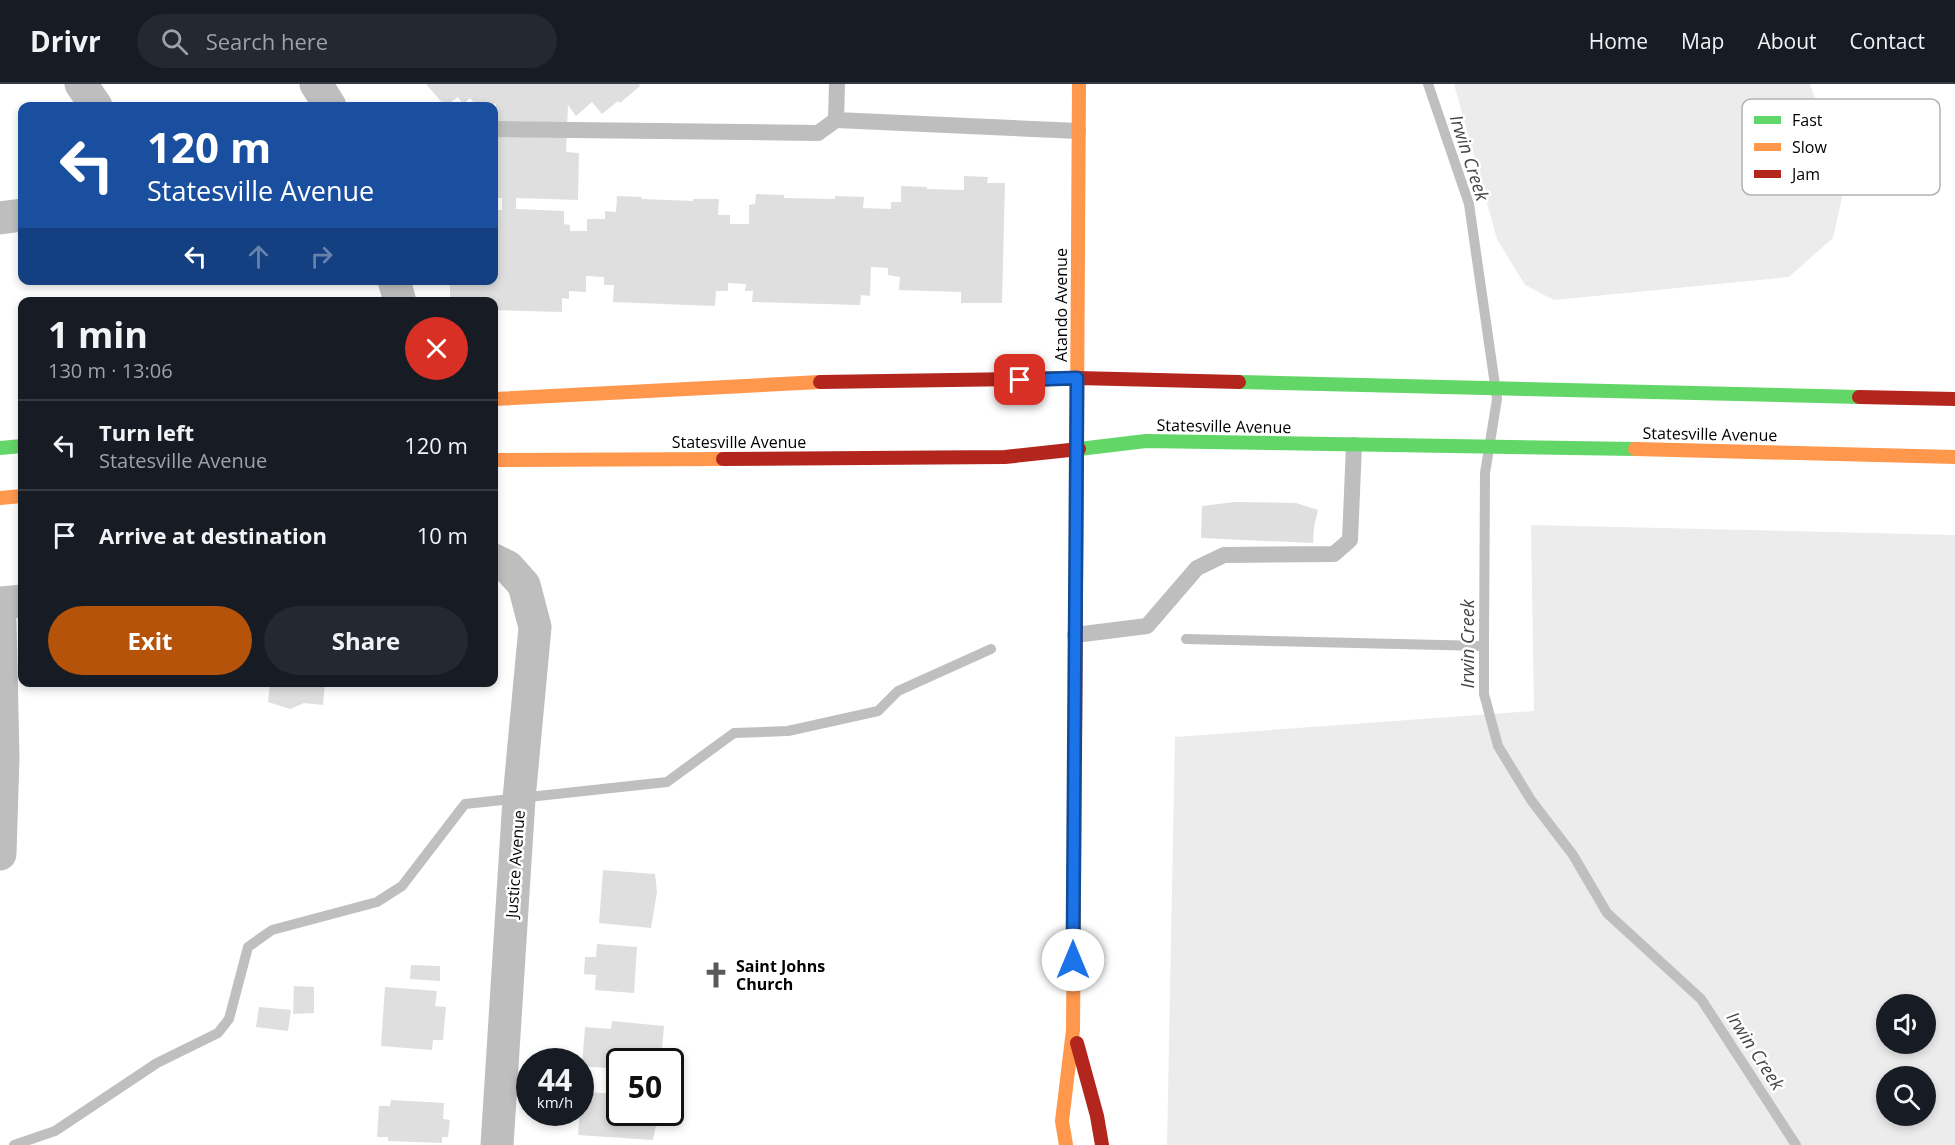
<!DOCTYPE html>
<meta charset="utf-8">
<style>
body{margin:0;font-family:"Open Sans",sans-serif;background:#242831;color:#f1f3f6;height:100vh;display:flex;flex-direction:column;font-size:22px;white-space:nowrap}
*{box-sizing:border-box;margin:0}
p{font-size:20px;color:#9ea1a6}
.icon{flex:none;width:33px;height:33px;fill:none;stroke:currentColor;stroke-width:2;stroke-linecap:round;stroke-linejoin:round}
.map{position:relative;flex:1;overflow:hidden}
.sheet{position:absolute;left:18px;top:213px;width:480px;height:390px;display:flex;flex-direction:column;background:#171b24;border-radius:12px;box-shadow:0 3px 9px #0003}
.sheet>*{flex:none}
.guide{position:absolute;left:18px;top:18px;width:480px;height:183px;border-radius:12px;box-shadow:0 3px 9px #0003;background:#1a4fa0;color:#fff;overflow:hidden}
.tools{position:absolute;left:1876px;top:910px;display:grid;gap:12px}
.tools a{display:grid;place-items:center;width:60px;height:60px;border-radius:50%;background:#171b24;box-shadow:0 3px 9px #0003;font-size:30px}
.speed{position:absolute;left:516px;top:964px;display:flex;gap:12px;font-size:30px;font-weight:700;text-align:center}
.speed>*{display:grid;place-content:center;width:78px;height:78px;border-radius:50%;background:#171b24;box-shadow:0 3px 9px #0003;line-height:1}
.speed small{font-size:15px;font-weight:400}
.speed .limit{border:3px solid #111;border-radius:9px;background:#fff;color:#111}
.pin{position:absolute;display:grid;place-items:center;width:51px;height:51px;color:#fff;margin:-26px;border-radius:12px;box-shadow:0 3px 9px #0006}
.me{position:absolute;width:66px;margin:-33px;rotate:0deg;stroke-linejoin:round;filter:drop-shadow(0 0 4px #0008)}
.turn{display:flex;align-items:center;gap:21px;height:126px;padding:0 30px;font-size:27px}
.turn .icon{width:78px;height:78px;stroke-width:2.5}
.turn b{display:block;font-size:42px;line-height:51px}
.lanes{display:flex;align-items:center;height:57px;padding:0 30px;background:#0003;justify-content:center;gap:30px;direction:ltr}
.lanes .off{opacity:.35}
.round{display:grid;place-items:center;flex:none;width:63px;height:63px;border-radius:32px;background:#242831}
.head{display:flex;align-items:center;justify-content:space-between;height:102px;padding:0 30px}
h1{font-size:36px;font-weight:700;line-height:45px}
.cta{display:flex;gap:12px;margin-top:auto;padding:12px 30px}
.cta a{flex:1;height:69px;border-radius:36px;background:#b45309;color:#fff;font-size:24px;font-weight:700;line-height:69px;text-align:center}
.cta a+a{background:#242831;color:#f1f3f6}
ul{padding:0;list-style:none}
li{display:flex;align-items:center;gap:18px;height:90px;padding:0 30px;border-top:2px solid #363941}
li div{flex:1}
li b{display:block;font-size:22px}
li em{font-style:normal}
header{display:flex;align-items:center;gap:36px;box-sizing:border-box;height:84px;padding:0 30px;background:#171b24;border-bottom:2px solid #363941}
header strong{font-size:28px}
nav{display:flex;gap:33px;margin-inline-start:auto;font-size:21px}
.search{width:420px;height:54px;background:#242831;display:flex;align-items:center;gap:15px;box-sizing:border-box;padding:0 21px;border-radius:33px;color:#9ea1a6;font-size:22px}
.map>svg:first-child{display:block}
.green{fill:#ececec;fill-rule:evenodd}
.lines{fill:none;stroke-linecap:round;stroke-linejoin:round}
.stream{stroke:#bfbfbf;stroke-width:10}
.building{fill:#dfdfdf}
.lane{stroke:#bebebe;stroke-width:16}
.street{stroke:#bebebe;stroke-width:33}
.fast{stroke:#63d668;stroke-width:14}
.slow{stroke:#ff974d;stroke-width:14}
.jam{stroke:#b3261e;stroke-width:14}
.route-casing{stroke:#114b97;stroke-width:15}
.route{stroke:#1a73e8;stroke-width:10}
.labels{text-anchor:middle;stroke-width:5;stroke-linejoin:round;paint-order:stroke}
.street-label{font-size:16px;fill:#000;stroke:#fff}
.poi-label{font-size:16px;font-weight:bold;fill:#000;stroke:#fff;text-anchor:start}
.water-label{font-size:18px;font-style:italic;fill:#444;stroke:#fff}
.key{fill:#fff;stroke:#b2b2b2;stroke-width:1.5}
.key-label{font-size:16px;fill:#000}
</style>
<header>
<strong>Drivr</strong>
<div class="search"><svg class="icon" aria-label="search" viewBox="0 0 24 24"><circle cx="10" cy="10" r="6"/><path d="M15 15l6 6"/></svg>Search here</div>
<nav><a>Home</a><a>Map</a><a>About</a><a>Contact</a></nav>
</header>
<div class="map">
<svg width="1955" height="1061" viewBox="0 0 1955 1061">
<rect width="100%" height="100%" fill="#fff"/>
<!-- green -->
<g class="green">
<polygon points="1454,0 1810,0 1845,100 1833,154 1789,193 1554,216 1525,201 1497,155"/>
<path d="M1531,441L1955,451V1061H1167L1175,653L1534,627ZM1887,921H1926V960H1887ZM1887,993H1926V1032H1887Z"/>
</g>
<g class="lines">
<!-- stream -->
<g class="stream">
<polyline points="1428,0 1469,120 1497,315 1485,389 1484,562 1484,610 1498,662 1531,716 1573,771 1607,829 1701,915 1796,1061"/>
<polyline points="1186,555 1484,562"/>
<polyline points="14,1061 55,1047 157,979 218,949 229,935 248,863 272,846 377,818 402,802 465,720 667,698 734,649 788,647 878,627 898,607 991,565"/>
</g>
</g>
<!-- building -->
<g class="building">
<polygon points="426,0 639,0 640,2 620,19 618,17 602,30 592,18 576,32 568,21 566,68 579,69 578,116 516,114 516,125 564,127 564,140 570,141 570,147 587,147 587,135 605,135 605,127 616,128 617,112 641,113 642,115 693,117 693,115 719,115 718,131 730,131 730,140 749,140 749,121 755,120 756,110 784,111 784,114 835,115 835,112 864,113 863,124 891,125 891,118 901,118 901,102 927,103 927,105 964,106 964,92 988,93 987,99 1005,99 1002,219 961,219 961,208 899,206 900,193 888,191 888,184 871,183 870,212 861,211 860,221 752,218 753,207 745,207 746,200 728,199 728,207 716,207 715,222 613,218 614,201 604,201 604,193 586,192 586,208 569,207 569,215 562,214 562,228 494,226 494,218 450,218 450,196 494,196 494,126 502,126 502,114 494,114 496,19 492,22 477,22 470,14 463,20 458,13 445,22"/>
<polygon points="1234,418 1296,419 1318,426 1314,443 1313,459 1201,454 1202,422"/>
<polygon points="270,598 325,598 323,621 304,619 290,625 268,618"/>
<polygon points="603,786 655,790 657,808 651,844 599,839"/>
<polygon points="597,860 637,863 634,909 595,906 596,891 584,890 585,873 596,873"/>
<polygon points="411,881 440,882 440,897 410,895"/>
<polygon points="294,902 314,903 314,929 293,930"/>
<polygon points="385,903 437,907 435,922 446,923 443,956 433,956 432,966 381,962"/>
<polygon points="259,923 291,926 288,947 256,943"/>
<polygon points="612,937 664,942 661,978 620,978 620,985 582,982 585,943 611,945"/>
<polygon points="584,1008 620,1010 620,1029 668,1029 667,1042 656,1041 653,1056 578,1051 580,1025 583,1025"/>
<polygon points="391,1016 444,1019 443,1035 450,1036 448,1053 442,1053 442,1059 388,1057 388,1053 377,1053 379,1022 390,1022"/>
</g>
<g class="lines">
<!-- lane -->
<g class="lane">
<polyline points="837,0 836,36 1078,47"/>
<polyline points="494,45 818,49 836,36"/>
<polyline points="1075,551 1147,542 1197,484 1224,471 1334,470 1350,456 1354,361"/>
</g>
<!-- street -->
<g class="street">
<polyline points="81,0 96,22"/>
<polyline points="316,0 330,22"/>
<polyline points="0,134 22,131"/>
<polyline points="394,196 400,218"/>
<polyline points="494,476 508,483 524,501 535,543 519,715 497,1061"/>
<polyline points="0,519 22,517"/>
<polyline points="0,537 3,674 0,770"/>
</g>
<!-- fast -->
<g class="fast">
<polyline points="1239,298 1859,313"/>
<polyline points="0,364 22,362"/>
<polyline points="1079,365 1146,357 1635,365"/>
</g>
<!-- slow -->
<g class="slow">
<polyline points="494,315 820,298"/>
<polyline points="1077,329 1079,0"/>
<polyline points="1635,365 1955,373"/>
<polyline points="494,376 723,375"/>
<polyline points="0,414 22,412"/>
<polyline points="1066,1061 1062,1037 1073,946 1075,677"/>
</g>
<!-- jam -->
<g class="jam">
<polyline points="820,298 1077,294 1239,298"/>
<polyline points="1859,313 1955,315"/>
<polyline points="723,375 1005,373 1079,365"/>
<polyline points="1075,677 1077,329"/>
<polyline points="1077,959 1097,1032 1102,1061"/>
</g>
</g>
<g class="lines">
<!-- route casing -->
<g class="route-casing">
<polyline id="route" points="1020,296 1077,294 1073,876"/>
</g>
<!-- route -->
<use href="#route" class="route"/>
</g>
<!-- icons -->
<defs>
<g id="church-bare" transform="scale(2.07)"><path d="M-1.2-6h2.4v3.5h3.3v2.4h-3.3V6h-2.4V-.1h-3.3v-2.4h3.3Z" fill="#595959" stroke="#fff" stroke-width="2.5" paint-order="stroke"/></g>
</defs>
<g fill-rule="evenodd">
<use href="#church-bare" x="716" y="891"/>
</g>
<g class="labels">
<!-- street labels -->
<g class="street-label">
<text transform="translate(1061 221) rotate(-90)" y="6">Atando Avenue</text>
<text transform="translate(1224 342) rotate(1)" y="6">Statesville Avenue</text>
<text transform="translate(1710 350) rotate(1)" y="6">Statesville Avenue</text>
<text x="739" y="364">Statesville Avenue</text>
<text transform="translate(515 780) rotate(-86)" y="6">Justice Avenue</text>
</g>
<!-- poi labels -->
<g class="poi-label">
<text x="736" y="888">Saint Johns<tspan x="736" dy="18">Church</tspan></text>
</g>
<!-- water labels -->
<g class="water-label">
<text transform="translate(1469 74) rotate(72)" y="6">Irwin Creek</text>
<text transform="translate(1468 560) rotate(-90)" y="6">Irwin Creek</text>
<text transform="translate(1755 967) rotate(57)" y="6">Irwin Creek</text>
</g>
</g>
<!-- legend -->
<rect x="1742" y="15" width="198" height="96" rx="9" class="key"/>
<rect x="1754" y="32" width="27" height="8" fill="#63d668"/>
<rect x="1754" y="59" width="27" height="8" fill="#ff974d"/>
<rect x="1754" y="86" width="27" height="8" fill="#b3261e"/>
<g class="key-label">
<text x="1792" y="42">Fast</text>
<text x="1792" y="69">Slow</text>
<text x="1792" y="96">Jam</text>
</g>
</svg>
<div class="tools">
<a><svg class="icon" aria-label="sound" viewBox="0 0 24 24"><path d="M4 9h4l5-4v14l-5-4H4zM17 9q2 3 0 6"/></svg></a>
<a><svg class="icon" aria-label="search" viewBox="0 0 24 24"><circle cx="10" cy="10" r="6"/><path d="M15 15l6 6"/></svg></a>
</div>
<div class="speed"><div>44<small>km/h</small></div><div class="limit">50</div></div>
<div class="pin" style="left:1020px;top:296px;background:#d93025"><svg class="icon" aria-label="arrive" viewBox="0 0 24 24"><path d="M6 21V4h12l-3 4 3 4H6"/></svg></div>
<svg class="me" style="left:1073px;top:876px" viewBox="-20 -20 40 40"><circle r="19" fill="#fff"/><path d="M0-13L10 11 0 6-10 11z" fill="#1a73e8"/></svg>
<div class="guide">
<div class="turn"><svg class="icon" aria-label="left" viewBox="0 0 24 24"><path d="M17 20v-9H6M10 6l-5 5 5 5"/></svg><div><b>120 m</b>Statesville Avenue</div></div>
<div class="lanes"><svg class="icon" aria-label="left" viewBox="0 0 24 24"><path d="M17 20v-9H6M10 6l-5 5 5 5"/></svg><svg class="icon off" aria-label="ahead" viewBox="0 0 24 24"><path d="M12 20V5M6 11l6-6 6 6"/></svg><svg class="icon off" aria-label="right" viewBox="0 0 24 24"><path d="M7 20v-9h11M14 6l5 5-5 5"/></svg></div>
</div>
<section class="sheet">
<div class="head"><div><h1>1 min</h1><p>130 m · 13:06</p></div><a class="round" style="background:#d93025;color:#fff"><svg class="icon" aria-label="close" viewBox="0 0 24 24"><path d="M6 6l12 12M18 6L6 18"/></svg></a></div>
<ul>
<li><svg class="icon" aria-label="left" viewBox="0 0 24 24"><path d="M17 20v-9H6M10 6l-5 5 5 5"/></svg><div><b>Turn left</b><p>Statesville Avenue</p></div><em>120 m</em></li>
<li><svg class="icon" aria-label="arrive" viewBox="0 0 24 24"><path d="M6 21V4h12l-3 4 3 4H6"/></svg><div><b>Arrive at destination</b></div><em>10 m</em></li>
</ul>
<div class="cta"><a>Exit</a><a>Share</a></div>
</section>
</div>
